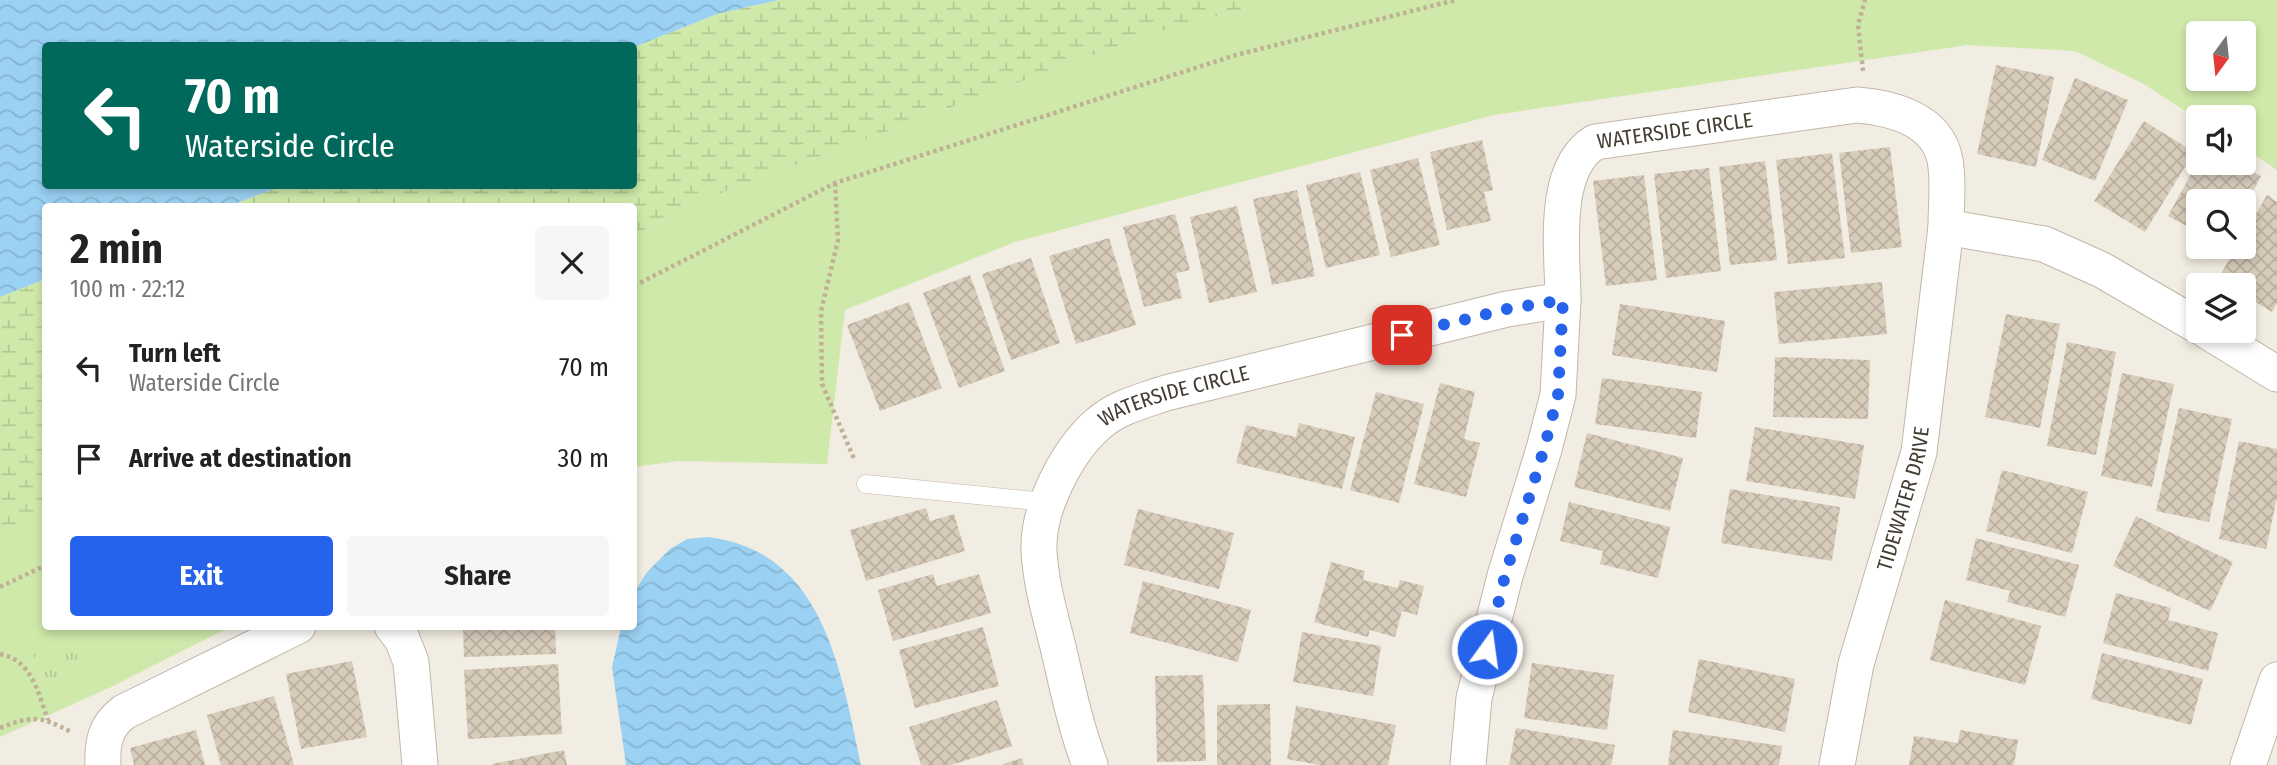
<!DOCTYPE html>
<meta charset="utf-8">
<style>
body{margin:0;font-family:"Fira Sans Condensed",sans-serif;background:#f6f6f6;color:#222;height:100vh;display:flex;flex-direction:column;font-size:26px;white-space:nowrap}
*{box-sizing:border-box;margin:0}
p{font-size:23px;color:#767676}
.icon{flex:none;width:38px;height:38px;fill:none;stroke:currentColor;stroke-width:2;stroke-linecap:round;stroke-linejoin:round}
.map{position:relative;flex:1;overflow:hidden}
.panel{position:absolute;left:42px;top:203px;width:595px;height:427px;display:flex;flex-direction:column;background:#fff;border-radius:7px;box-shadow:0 4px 10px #0003}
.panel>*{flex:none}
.banner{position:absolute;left:42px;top:42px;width:595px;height:147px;border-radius:7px;box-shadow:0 4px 10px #0003;background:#00695c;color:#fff;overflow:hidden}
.needle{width:46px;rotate:195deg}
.controls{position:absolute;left:2186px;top:21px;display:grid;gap:14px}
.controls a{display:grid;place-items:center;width:70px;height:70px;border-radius:7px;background:#fff;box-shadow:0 4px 10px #0003;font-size:35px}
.pin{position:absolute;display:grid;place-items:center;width:60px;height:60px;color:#fff;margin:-30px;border-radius:14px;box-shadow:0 4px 10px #0006}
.me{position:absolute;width:77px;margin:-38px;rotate:14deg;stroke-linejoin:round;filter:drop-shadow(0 0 5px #0008)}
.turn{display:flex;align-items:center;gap:24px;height:147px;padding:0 28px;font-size:32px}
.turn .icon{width:91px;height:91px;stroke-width:2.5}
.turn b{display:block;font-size:49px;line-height:60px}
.round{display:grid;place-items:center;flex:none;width:74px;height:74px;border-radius:7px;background:#f6f6f6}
.overview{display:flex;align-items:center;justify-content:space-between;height:119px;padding:0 28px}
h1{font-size:42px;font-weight:700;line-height:52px}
.action{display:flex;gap:14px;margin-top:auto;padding:14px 28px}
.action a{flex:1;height:80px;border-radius:7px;background:#2563eb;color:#fff;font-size:28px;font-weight:700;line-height:80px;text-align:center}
.action a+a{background:#f6f6f6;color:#222}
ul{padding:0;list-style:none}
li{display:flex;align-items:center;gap:21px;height:91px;padding:0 28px}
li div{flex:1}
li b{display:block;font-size:26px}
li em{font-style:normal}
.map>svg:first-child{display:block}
.green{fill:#cee9a9;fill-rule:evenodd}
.wetland{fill:url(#wetland-marsh)}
.park{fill:url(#park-tufts)}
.water{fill:url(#water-waves)}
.building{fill:url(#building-cross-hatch)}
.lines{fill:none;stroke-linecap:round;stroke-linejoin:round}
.lane-casing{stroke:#c1b7a8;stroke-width:19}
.street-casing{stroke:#c1b7a8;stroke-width:37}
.path{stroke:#c0b095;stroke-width:4.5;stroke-dasharray:3.5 3.5;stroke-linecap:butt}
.lane{stroke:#fff;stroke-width:18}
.street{stroke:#fff;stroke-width:35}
.route{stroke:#2563eb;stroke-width:12;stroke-dasharray:0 21.6}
.labels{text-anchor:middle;stroke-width:5;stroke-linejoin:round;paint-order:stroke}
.street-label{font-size:21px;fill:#443d33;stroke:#fff}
</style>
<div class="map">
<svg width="2277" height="765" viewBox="0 0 2277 765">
<defs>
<pattern id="wetland-marsh" width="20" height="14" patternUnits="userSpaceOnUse" patternTransform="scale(1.75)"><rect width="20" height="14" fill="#cee9a9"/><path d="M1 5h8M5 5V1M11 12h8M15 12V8" fill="none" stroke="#b2c992"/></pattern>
<pattern id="park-tufts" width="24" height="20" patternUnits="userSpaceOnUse" patternTransform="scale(1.75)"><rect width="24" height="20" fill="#cee9a9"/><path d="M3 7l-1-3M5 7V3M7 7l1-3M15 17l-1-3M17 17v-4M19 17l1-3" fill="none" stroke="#b2c992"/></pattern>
<pattern id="water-waves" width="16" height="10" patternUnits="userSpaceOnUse" patternTransform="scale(1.75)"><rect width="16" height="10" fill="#9bd1f3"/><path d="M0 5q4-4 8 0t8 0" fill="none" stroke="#87b4d1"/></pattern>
<pattern id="building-cross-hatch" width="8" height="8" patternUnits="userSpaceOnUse" patternTransform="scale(1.75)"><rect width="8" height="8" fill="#d7cbba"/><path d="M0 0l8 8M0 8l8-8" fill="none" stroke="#baafa0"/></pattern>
</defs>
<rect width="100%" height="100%" fill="#f2ede2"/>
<!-- green -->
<g class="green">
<path d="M1277,0H2277V170L2244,148V117H2198V119L2142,83L2075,51L1968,45L1494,115L1015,242L845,310L827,464L679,461L634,467V235L702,200L1147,35ZM2198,33H2244V79H2198Z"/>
<polygon points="45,517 46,626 230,627 111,687 0,737 0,537"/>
</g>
<!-- wetland -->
<g class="wetland">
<polygon points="778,0 1277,0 1147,35 702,200 634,235 634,206 229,206 282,186 634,186 634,47 717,14"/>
<polygon points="45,279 45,517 0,537 0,297"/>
</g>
<!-- park -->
<polygon class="park" points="71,635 75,644 88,647 93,659 84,678 50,693 32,652"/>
<!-- water -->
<g class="water">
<polygon points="0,0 778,0 717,14 634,47 46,46 46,186 282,186 229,206 46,206 45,279 0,297"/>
<path d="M708,537C824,551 841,671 861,765H626L612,667L621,627L634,626V593L647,572L670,549L687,539Z"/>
</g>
<!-- building -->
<g class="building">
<polygon points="1996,65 2054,77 2036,167 1977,154"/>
<polygon points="2075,78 2128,100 2095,181 2042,160"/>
<polygon points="2144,121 2194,152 2145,232 2094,201"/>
<polygon points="1482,140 1493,190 1484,192 1491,221 1447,230 1430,152"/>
<polygon points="1890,147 1902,247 1851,253 1839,153"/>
<polygon points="1832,153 1845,258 1788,264 1776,160"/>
<polygon points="1418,158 1440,245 1391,257 1370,170"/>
<polygon points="1765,161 1777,260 1730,265 1719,167"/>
<polygon points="2197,163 2236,163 2261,176 2244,209 2244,201 2198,201 2198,232 2168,216"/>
<polygon points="1709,168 1721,271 1666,278 1654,174"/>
<polygon points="1360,172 1380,255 1326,268 1306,185"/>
<polygon points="1644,175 1657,280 1606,286 1593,181"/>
<polygon points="1297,190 1315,276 1272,285 1253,199"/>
<polygon points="2267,195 2277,202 2277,303 2272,312 2244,295 2244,285 2227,285 2217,280 2237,247 2244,247 2244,235"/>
<polygon points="1237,206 1257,292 1209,303 1190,217"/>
<polygon points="1175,214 1190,270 1176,273 1182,298 1144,307 1123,227"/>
<polygon points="2198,233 2198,247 2223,247 2216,260 2191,247"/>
<polygon points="1109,238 1136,325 1076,344 1049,256"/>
<polygon points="1031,258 1060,343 1011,360 982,274"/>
<polygon points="970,275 1005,371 959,388 923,293"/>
<polygon points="1882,282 1887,334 1779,344 1774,292"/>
<polygon points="909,302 942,388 880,411 847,325"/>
<polygon points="1620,304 1725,321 1717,372 1612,355"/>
<polygon points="2006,314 2060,324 2040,428 1985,417"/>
<polygon points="2067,342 2116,352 2096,455 2047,446"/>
<polygon points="1775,357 1870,360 1868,419 1773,417"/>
<polygon points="2122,373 2174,384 2152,487 2101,476"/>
<polygon points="1602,378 1702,392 1696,438 1595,424"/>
<polygon points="1440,383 1475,392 1464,439 1480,443 1466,497 1414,484"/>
<polygon points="1376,392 1424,404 1399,503 1350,490"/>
<polygon points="2179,408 2232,419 2209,522 2156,511"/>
<polygon points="1299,423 1355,437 1342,489 1236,463 1246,425 1296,437"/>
<polygon points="1755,427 1864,445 1855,499 1746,481"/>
<polygon points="1587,433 1683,458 1670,511 1574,487"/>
<polygon points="2239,441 2277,449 2277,498 2266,549 2219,539"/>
<polygon points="2002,470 2088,492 2072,553 1986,531"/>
<polygon points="1730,489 1840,507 1832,561 1721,543"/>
<polygon points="1569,502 1670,527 1658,578 1600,564 1603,551 1560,541"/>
<polygon points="926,508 930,521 954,514 965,551 866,581 850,530"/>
<polygon points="1138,509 1234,533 1219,589 1124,565"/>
<polygon points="2136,516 2233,562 2210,611 2113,566"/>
<polygon points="1976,538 2079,565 2065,617 2007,602 2010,591 1966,580"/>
<polygon points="1331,562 1365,571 1363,580 1398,588 1400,580 1424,586 1417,615 1402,611 1395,637 1370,630 1368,637 1314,622"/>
<polygon points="933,574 937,586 979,574 991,613 893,641 878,590"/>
<polygon points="1143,581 1251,610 1238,662 1130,633"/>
<polygon points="2116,593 2171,608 2168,620 2218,633 2208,671 2103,643"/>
<polygon points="1945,600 2041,626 2025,685 1930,660"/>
<polygon points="463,626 555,626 556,654 464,657"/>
<polygon points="983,627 999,686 915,708 899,650"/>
<polygon points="1302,632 1381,646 1373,696 1293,682"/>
<polygon points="2102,653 2203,679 2191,725 2091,699"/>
<polygon points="1699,659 1795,679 1785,732 1688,712"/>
<polygon points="352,661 367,737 301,749 286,674"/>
<polygon points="1532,663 1614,675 1607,730 1524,718"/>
<polygon points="558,664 562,734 468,739 464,670"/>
<polygon points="1203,675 1206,761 1157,762 1155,676"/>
<polygon points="274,696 294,765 221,765 207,715"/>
<polygon points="997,700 1012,746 951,765 921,765 909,727"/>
<polygon points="1270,704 1271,765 1217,765 1217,705"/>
<polygon points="1296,706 1396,725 1388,765 1319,765 1287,759"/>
<polygon points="1516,728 1615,745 1611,765 1509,765"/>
<polygon points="196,730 205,765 134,765 130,748"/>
<polygon points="1673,730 1782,746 1779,765 1668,765"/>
<polygon points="1960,730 2018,740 2014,765 1909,765 1914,736 1958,743"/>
<polygon points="564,750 567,765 493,765 492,764"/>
<polygon points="1022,758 1024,765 1003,765 1003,764"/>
</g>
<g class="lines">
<!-- lane casing -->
<g class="lane-casing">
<polyline id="lane" points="866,484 1046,502"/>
</g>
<!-- street casing -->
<g class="street-casing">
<g id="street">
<polyline points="2207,331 2277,374"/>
<polyline points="392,626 402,639 411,662 420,765"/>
<path d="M103,765C102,743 105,726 124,712L298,626"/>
<path id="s1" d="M1090,765C1076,728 1068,690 1059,651C1051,618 1041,586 1039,551C1037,509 1067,451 1098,424C1117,407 1143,401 1166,393L1507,309L1563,300C1563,254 1550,170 1595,142L1857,105C1892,108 1937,119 1945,160C1949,181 1946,205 1946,227L2044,244L2102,270L2198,326"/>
<polyline points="1468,765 1474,698 1505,576 1544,449 1558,395 1563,300"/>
<path id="s2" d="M1837,765L1856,664L1919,452L1946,227"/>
<polyline points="2248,765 2277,680"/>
</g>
</g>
<!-- path -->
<g class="path">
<polyline points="1863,71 1858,25 1865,0"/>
<polyline points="835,183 838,240 821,311 822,384 855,461"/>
<polyline points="634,286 835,183 1236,55 1456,0"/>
<polyline points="0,587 46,565"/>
<path d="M0,654C32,660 38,693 48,720"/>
<path d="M0,728C32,715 41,716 71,732"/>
</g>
<!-- lane -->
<use href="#lane" class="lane"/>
<!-- street -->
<use href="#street" class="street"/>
</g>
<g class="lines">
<!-- route -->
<polyline class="route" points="1402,335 1507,309 1563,300 1558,395 1544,449 1505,576 1487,649"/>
</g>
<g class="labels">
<!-- street labels -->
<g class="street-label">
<text dy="7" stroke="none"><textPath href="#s1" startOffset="1096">WATERSIDE CIRCLE</textPath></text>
<text dy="7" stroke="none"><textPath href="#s1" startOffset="446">WATERSIDE CIRCLE</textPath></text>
<text dy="7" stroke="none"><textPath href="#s2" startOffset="275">TIDEWATER DRIVE</textPath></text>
</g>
</g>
</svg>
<div class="controls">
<a><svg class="needle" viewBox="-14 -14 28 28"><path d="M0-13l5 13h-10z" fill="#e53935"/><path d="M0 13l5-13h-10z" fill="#767676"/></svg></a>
<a><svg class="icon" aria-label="sound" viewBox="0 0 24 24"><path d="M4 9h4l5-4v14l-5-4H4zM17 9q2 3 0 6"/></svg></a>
<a><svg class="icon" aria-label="search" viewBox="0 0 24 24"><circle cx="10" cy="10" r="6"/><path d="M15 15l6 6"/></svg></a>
<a><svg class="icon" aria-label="layers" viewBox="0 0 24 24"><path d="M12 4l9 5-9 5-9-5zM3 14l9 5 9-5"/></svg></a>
</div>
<div class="pin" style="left:1402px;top:335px;background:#d93025"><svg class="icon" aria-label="arrive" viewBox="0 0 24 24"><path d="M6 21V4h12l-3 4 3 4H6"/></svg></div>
<svg class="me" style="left:1487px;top:649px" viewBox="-20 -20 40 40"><circle r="17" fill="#2563eb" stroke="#fff" stroke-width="3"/><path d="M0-11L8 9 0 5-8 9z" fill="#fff"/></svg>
<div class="banner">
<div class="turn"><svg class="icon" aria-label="left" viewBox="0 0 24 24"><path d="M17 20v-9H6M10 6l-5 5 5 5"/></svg><div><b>70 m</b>Waterside Circle</div></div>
</div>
<section class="panel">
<div class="overview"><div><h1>2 min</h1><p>100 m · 22:12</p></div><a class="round"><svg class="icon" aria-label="close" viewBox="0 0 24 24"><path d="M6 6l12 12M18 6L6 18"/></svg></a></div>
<ul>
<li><svg class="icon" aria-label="left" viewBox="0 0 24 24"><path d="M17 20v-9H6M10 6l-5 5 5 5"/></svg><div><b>Turn left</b><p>Waterside Circle</p></div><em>70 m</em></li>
<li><svg class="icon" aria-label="arrive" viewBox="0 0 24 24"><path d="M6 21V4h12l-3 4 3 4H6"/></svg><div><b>Arrive at destination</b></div><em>30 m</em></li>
</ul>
<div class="action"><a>Exit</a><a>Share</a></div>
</section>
</div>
